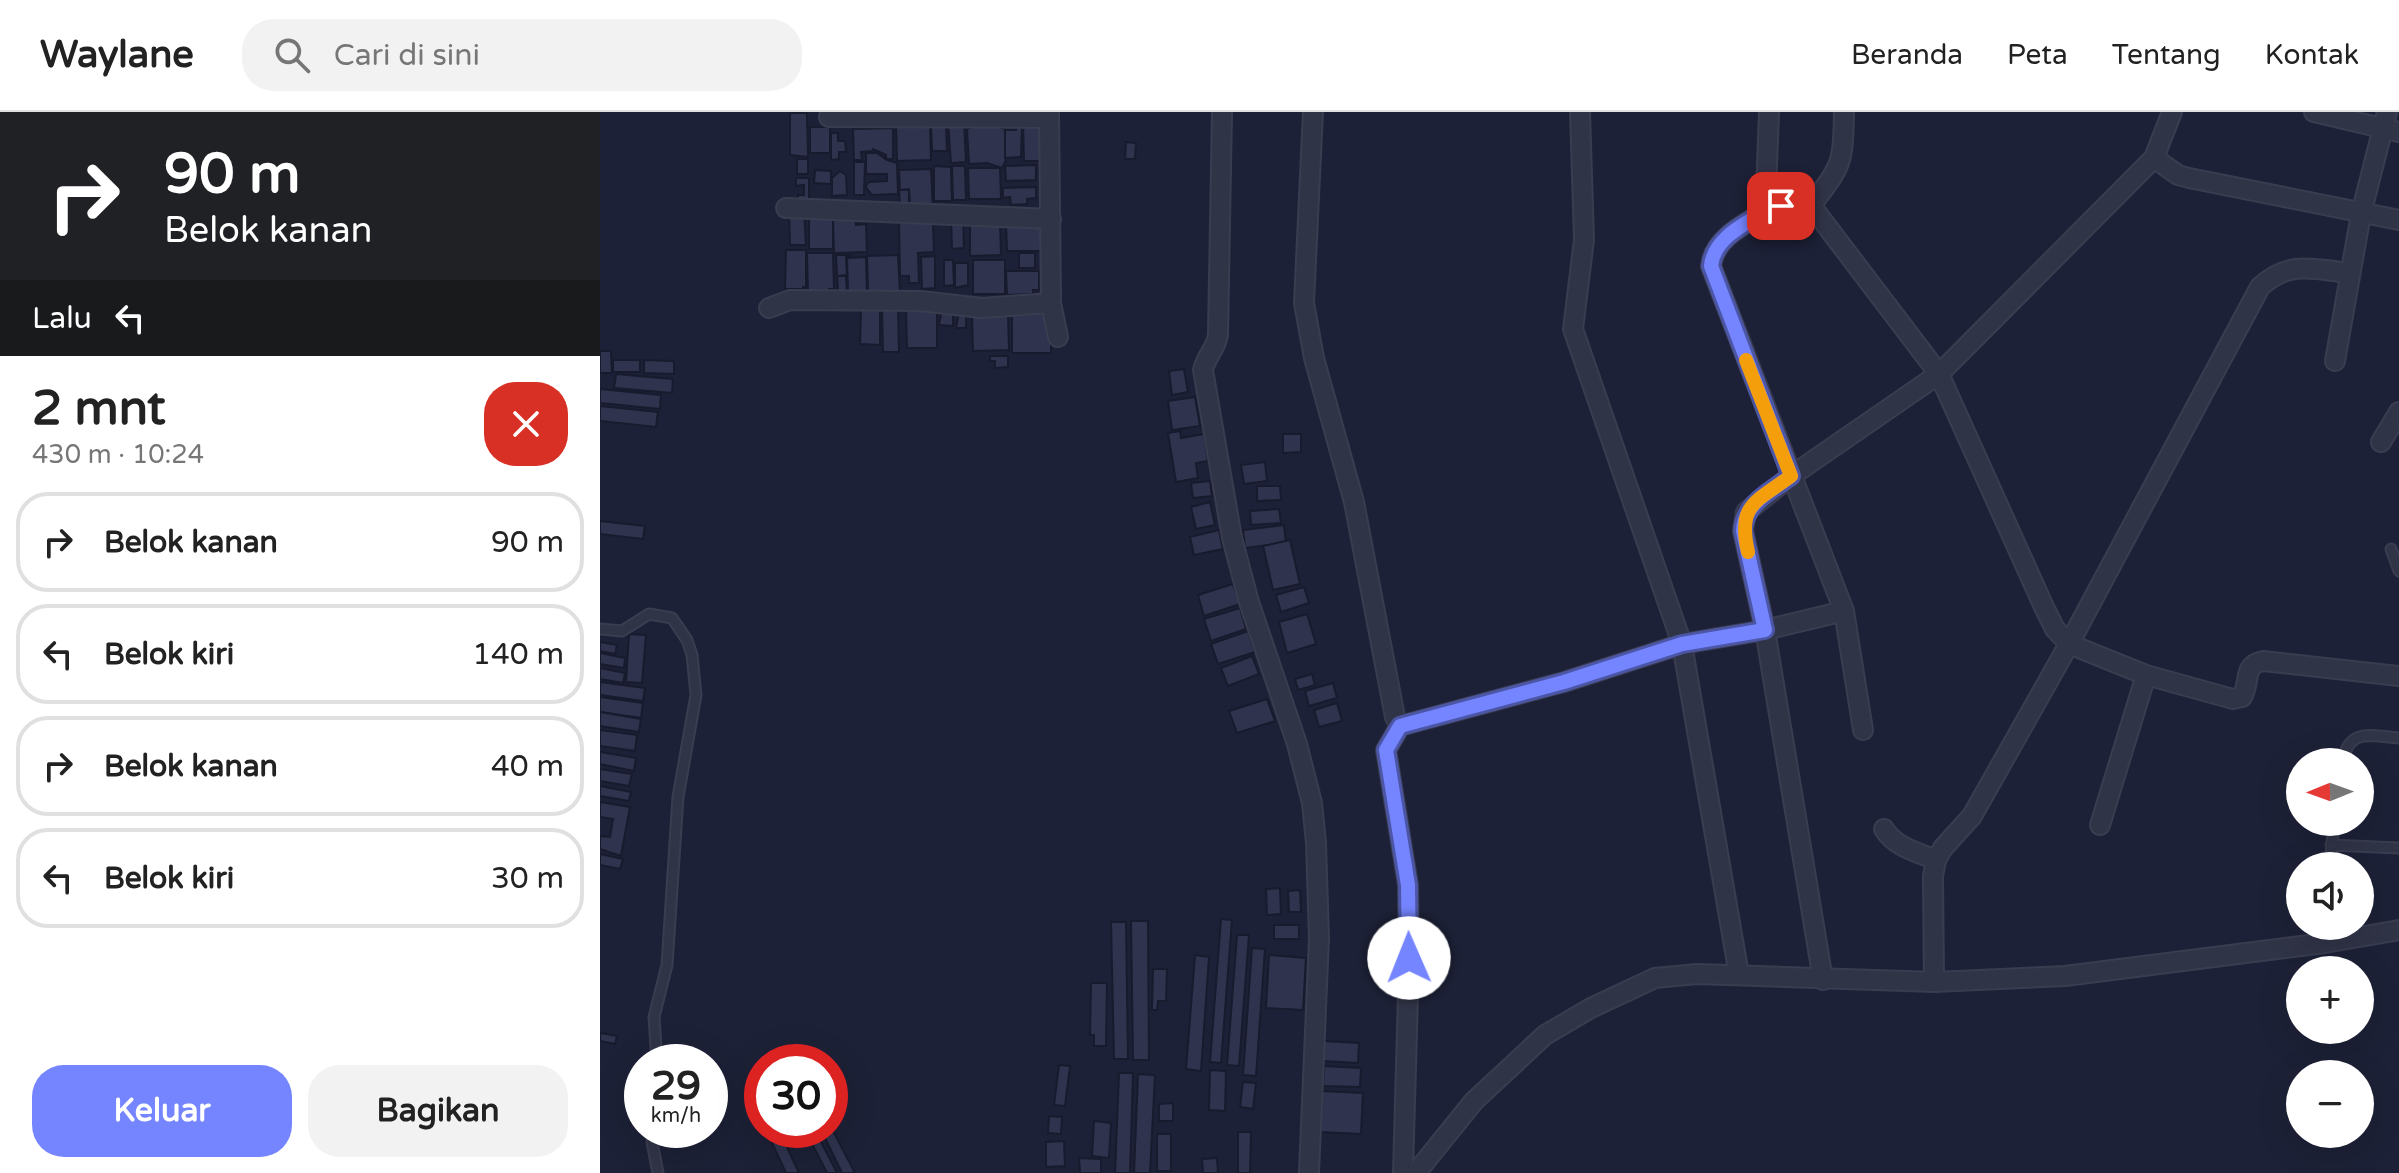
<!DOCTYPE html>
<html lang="id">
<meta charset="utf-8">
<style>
body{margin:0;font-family:"Varela Round",sans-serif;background:#f2f2f2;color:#222;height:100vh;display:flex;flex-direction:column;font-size:30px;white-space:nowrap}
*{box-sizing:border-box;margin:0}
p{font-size:26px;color:#767676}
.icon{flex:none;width:44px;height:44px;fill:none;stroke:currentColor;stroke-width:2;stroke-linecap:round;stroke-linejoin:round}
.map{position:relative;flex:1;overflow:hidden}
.side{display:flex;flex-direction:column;background:#fff;width:600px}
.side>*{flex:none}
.hud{background:#202124;color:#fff;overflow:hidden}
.needle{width:52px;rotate:269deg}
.fabs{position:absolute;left:1686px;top:636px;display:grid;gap:16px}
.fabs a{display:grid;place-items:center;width:88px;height:88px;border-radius:50%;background:#fff;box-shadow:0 8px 32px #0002;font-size:40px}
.speed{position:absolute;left:24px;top:932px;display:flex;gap:16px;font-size:40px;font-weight:700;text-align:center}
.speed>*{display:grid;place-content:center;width:104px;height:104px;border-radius:50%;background:#fff;box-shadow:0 8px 32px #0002;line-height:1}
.speed small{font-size:20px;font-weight:400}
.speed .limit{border:12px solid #d22;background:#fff;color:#111}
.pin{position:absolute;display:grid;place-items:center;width:68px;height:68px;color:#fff;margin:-34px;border-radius:16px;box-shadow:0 4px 12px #0006}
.me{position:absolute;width:88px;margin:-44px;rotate:359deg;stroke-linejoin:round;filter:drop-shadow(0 0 6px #0008)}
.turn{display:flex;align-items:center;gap:28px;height:168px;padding:0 32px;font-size:36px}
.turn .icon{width:104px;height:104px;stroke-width:2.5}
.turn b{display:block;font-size:56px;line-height:68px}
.then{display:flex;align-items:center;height:76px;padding:0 32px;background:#0003;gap:16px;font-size:30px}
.round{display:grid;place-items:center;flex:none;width:84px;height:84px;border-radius:32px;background:#f2f2f2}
.summary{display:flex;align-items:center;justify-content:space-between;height:136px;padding:0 32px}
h1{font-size:48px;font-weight:700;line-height:60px}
.button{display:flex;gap:16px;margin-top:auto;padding:16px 32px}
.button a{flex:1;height:92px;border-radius:32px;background:#7585ff;color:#fff;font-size:32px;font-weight:700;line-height:92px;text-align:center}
.button a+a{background:#f2f2f2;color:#222}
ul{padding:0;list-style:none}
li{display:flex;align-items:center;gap:24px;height:100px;margin:0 16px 12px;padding:0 16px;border:4px solid #e0e0e0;border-radius:32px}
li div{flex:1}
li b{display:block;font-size:30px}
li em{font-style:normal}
header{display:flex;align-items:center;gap:48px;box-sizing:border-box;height:112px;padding:0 40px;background:#fff;border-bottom:2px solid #e0e0e0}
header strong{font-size:38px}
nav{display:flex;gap:44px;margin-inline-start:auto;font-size:28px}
.search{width:560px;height:72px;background:#f2f2f2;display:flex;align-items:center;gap:20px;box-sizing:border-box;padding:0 28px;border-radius:32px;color:#767676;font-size:30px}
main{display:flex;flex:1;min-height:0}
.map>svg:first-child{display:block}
.building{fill:#2f334e;stroke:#181b2d;stroke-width:2}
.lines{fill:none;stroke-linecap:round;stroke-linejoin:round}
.service-casing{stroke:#3a3d50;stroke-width:13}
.minor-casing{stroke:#3a3d50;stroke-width:22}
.service{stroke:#303447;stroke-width:9}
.minor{stroke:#303447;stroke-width:18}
.route-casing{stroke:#4c56a6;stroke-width:20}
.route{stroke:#7585ff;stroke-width:14}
.slow{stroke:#f59e0b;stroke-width:14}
</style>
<header>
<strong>Waylane</strong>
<div class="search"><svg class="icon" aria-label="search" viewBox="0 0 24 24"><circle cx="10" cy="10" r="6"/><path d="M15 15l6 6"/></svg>Cari di sini</div>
<nav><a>Beranda</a><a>Peta</a><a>Tentang</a><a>Kontak</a></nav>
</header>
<main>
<section class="side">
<div class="hud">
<div class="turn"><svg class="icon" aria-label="right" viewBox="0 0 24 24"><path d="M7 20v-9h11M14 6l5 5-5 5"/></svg><div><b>90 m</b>Belok kanan</div></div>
<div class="then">Lalu<svg class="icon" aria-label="left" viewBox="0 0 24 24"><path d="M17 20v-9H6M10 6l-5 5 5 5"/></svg></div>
</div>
<div class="summary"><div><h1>2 mnt</h1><p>430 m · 10:24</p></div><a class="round" style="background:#d93025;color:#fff"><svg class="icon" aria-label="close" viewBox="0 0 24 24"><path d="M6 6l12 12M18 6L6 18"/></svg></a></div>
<ul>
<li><svg class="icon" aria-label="right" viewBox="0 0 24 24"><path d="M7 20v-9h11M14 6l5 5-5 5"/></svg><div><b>Belok kanan</b></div><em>90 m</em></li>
<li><svg class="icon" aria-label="left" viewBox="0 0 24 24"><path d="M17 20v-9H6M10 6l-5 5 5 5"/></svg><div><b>Belok kiri</b></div><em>140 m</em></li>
<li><svg class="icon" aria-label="right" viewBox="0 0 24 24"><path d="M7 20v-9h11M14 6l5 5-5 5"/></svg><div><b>Belok kanan</b></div><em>40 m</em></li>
<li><svg class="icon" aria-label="left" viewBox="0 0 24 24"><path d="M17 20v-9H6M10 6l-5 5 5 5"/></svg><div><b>Belok kiri</b></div><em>30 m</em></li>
</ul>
<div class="button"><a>Keluar</a><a>Bagikan</a></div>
</section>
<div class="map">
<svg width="1799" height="1061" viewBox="0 0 1799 1061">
<rect width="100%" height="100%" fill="#1d2137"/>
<!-- building -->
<g class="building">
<polygon points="190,1 207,1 208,45 190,43"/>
<polygon points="364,9 366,50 351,51 348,10"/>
<polygon points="330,10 331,48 297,49 296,11"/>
<polygon points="385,11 405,17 406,48 402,56 387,51 369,52 367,17"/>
<polygon points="423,11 442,11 440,49 424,49"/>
<polygon points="331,13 346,13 347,39 332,39"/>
<polygon points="416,14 422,14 421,45 405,46 405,18 416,18"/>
<rect x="210" y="15" width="20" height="26"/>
<polygon points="293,16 293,47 286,47 286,43 273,37 272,39 261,40 262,48 254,48 253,17"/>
<polygon points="231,21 238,21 238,29 245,29 246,40 239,40 239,47 231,48"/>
<polygon points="526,30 536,31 535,47 525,47"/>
<polygon points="266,41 277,41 287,48 297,51 298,82 272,83 267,77 266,74 269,70 287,69 287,62 266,62"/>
<rect x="197" y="47" width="11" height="15"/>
<polygon points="254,50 265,50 264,83 254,83"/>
<polygon points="436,53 436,68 406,69 405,54"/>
<polygon points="334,54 351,55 352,89 334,89"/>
<polygon points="352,54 365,54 366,88 353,88"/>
<polygon points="368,56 400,56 401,87 369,87"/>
<polygon points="331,57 333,99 310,92 309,77 300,78 299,58"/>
<polygon points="215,58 231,59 231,72 214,71"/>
<polygon points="240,59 246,63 247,83 232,84 232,66"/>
<polygon points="196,66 209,66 209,90 198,90 198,83 204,83 204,73 196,74"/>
<polygon points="436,75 436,86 427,87 427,92 411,93 410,85 403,86 403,76"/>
<polygon points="299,78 309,78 309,93 300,93"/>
<polygon points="204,99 206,133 190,133 189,100"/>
<polygon points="233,101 233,137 209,137 209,103"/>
<polygon points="233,105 255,105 256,113 266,112 267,140 234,141"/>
<polygon points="351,105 363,105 364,136 352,137"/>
<polygon points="333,110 334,140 318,141 319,171 309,171 309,164 300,164 299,111"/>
<polygon points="370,111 400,111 401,143 370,144"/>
<polygon points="406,111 447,116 448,139 407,139"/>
<polygon points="186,138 206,138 206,175 203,175 203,177 185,177"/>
<polygon points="207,141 233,141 234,177 229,177 229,181 208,181"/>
<rect x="419" y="141" width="16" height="15"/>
<polygon points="236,143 251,143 251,145 246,145 247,163 237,164"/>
<polygon points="298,143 300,181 268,182 267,144"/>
<polygon points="335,144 335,176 322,177 321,145"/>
<polygon points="266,145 267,179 248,180 247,146"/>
<polygon points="344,148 353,148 354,173 344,174"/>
<rect x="373" y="148" width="32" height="34"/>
<polygon points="355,151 368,151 368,173 355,176"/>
<polygon points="406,159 439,159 439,178 433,178 433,182 407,183"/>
<polygon points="237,164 246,164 247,181 233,186 233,179 238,178"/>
<polygon points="298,196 299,240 283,240 282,197"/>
<polygon points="337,196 337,236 307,236 306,197"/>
<polygon points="261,197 280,197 280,233 260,232"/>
<polygon points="342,197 353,198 353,214 339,213"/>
<polygon points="359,200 366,200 366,216 356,216"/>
<polygon points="408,201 409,238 373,239 372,202"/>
<rect x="412" y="201" width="39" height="40"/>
<polygon points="0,239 11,239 12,261 0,261"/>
<polygon points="390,244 408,244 408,255 395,256 395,249 390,249"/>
<rect x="13" y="248" width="27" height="12"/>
<polygon points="44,248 74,249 74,262 44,261"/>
<polygon points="584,257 588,280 572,283 569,259"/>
<polygon points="16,262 73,267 72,281 14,276"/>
<polygon points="0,277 61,283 60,297 0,291"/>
<polygon points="595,285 600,314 572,318 568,289"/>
<polygon points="0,294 58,300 56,315 0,309"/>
<polygon points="580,319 581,326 604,322 608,349 596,351 598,366 576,370 568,321"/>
<polygon points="683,322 701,322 701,340 683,341"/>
<polygon points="665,350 667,369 644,372 641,353"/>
<polygon points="610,369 612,384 593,386 591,371"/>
<polygon points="657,374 680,374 681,388 657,389"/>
<polygon points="610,390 615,413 596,417 591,395"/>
<polygon points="679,397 681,411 651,413 650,399"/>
<polygon points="0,409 45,414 43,427 0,422"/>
<polygon points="684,413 686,431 645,436 643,418"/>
<polygon points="619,418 623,437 594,443 590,425"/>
<polygon points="690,428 700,472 673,478 663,434"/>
<polygon points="633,472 640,492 604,504 598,483"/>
<polygon points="704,475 709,491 681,500 676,483"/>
<polygon points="640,496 646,517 611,529 604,507"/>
<polygon points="707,502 716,532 687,541 679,510"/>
<polygon points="648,519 655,540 618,552 611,532"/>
<polygon points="29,522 46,523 42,571 26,570"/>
<polygon points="0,530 17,533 15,542 0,539"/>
<polygon points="0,541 25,546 24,556 0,552"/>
<polygon points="652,544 659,562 628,574 621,556"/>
<polygon points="0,556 25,561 23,571 0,567"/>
<polygon points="712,562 715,573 698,578 695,567"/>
<polygon points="0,570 45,576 43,589 0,583"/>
<polygon points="733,571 737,586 709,594 705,579"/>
<polygon points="0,585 43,591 41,606 0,600"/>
<polygon points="667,587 675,609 637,621 629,599"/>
<polygon points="737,591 742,609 719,615 714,598"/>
<polygon points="0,600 41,607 39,620 0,614"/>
<polygon points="0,618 37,623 35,639 0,634"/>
<polygon points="0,640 36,646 34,659 0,652"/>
<polygon points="0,657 32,662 29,674 0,669"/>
<polygon points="0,674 31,680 29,689 0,684"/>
<polygon points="0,690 30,695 21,744 0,737 0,724 10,725 13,707 0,705"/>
<polygon points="0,742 23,747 20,757 0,753"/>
<polygon points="680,776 681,802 667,803 666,777"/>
<polygon points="700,778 701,800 689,800 688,779"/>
<polygon points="621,807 632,808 621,951 610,950"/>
<polygon points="531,809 548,809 549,948 533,948"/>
<polygon points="511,810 526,810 528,947 514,947"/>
<rect x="674" y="813" width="25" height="14"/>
<polygon points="637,823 649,823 639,954 627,953"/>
<polygon points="652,836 665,837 656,964 643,963"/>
<polygon points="595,843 609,845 601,959 586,957"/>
<polygon points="669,843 706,846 703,898 666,896"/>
<polygon points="553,857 567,857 566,889 558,889 557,898 552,898"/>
<polygon points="491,871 507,871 506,934 494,934 494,923 490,923"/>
<polygon points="0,921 17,924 15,932 0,929"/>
<polygon points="724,929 759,931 758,951 723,949"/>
<polygon points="459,953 470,954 465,994 454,993"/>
<polygon points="724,954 761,956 760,975 723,974"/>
<polygon points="610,958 626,959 625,999 609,998"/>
<polygon points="519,961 533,961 530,1061 515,1061"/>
<polygon points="538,962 555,963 550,1061 534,1061"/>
<polygon points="643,970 656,971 653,997 640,995"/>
<polygon points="160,977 162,981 162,1009 149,983"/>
<polygon points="722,979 763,981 761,1022 720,1020"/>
<polygon points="573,991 573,1009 559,1009 559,992"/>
<polygon points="449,1004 462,1005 461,1022 448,1021"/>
<polygon points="494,1009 511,1011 509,1046 492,1044"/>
<polygon points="232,1017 255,1061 242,1061 223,1022"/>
<polygon points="166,1018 179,1018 199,1061 186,1061"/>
<polygon points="205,1018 215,1018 237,1061 227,1061"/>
<polygon points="638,1020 651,1020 650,1061 638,1061"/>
<rect x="557" y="1022" width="14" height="37"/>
<polygon points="464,1029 465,1054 446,1055 446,1030"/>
<polygon points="479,1046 501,1047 501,1061 480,1061"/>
<polygon points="617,1046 618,1061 603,1061 602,1047"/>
</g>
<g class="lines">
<!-- service casing -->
<g class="service-casing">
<g id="service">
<polyline points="1791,437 1799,459"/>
<polyline points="0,517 22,519 49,502 72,506 87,528 92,543 96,583 78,685 67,853 54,905 57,950"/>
<path d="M1743,650C1748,615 1772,624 1799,626"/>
<polyline points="1731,733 1799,736"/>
<polyline points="1730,754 1734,710"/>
<polyline points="1725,831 1726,814"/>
<polyline points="53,1018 52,1030 58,1061"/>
</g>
</g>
<!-- minor casing -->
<g class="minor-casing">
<g id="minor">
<polyline points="449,0 451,191 458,225"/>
<path d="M622,0L618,223C616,237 606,244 603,258L632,426L649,490L697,632L712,691L716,731L719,826L709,1061"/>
<polyline points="713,0 704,191 714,246 754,390 795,605 800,614 964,570 1082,532 1165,518 1244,499"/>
<polyline points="980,0 984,128 973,217 1082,532 1139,863"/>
<path d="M1169,0L1166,80L1169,88C1184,99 1201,88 1216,100L1339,262L1444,495L1455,517L1469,532L1546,563L1633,587L1642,585C1651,570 1642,553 1663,549L1799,564"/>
<polyline points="1714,0 1799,20"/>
<polyline points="229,5 449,6"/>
<polyline points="1554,46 1578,63 1589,66 1799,108"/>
<path d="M1176,93C1152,109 1114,123 1111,154L1244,499L1263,618"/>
<path d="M1210,95C1242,53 1243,53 1244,0"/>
<polyline points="186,96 451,107"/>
<polyline points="169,196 190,188 320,189 382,196 451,191"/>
<polyline points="1735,249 1761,102 1787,0"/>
<polyline points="1781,330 1799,300"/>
<polyline points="800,614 786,638 808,773 809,846 803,1061"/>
<polyline points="1500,713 1546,563"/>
<path d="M1284,717C1295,735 1317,740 1336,748"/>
<polyline points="1223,868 1165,518 1143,419 1146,400 1191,364 1339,262 1554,46 1572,0"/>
<path d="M1334,870L1333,764L1336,748L1343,736L1372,704L1469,532L1660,175C1689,148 1714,157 1749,161"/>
<polyline points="816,1061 874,989 945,923 991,896 1055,866 1097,862 1334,870 1465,864 1725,831 1799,818"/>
</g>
</g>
<!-- service -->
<use href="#service" class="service"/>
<!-- minor -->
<use href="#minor" class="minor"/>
</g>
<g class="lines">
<!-- route casing -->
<g class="route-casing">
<path id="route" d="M809,846L808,773L786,638L800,614L964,570L1082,532L1165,518L1143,419C1144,391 1171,379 1191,364L1111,154C1114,123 1152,109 1176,93L1181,94"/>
</g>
<!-- route -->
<use href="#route" class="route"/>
<!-- slow -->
<path class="slow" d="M1146,248L1191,364C1156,390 1137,392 1148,440"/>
</g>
</svg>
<div class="fabs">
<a><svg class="needle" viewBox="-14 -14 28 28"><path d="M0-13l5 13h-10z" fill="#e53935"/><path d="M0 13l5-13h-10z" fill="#767676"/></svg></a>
<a><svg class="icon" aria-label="sound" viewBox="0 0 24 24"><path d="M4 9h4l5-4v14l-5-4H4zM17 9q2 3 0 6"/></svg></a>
<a>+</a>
<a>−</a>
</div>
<div class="speed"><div>29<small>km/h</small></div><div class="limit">30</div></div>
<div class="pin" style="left:1181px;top:94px;background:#d93025"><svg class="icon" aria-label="arrive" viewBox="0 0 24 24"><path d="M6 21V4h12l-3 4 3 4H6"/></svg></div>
<svg class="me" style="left:809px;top:846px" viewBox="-20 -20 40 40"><circle r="19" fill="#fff"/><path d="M0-13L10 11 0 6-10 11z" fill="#7585ff"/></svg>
</div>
</main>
